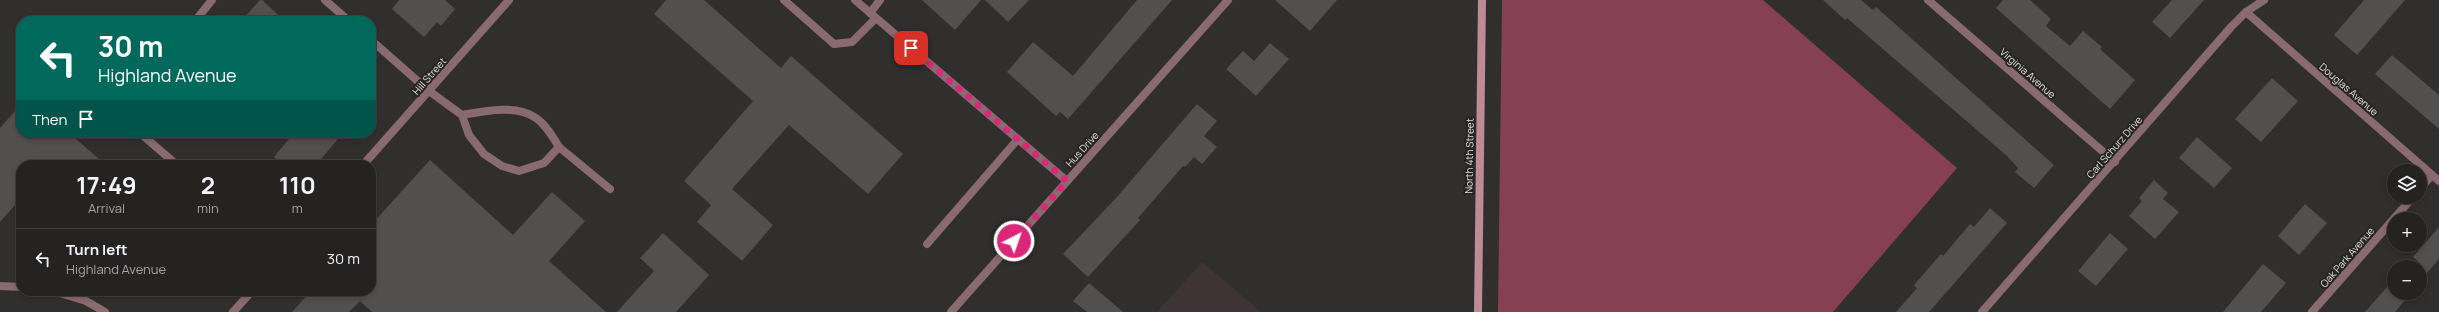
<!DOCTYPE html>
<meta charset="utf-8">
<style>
body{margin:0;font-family:Manrope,sans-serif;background:#312f2f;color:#f1f3f6;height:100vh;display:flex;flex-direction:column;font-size:15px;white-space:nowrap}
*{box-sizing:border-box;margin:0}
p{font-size:13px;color:#a3a4a5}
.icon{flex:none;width:22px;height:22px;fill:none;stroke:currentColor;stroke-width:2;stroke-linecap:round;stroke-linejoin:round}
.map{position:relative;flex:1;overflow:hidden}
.sheet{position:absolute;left:16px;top:160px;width:360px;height:136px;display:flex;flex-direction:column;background:#252222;border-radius:16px;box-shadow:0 2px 6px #0003,0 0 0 1px #423f40}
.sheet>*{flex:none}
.hud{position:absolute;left:16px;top:16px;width:360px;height:122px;border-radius:16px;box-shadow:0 2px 6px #0003,0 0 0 1px #423f40;background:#00695c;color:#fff;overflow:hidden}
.fabs{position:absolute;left:2387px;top:164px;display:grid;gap:8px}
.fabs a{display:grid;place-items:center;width:40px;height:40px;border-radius:50%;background:#252222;box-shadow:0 2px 6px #0003,0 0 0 1px #423f40;font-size:20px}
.pin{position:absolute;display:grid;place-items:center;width:34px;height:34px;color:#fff;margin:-17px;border-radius:8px;box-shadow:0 2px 6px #0006}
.me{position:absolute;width:44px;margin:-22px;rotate:41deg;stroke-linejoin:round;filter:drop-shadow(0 0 3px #0008)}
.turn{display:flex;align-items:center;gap:14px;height:84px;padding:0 16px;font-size:18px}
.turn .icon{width:52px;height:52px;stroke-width:2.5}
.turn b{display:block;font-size:28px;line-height:34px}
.then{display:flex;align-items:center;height:38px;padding:0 16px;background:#0003;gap:8px;font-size:15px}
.eta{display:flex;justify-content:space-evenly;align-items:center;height:68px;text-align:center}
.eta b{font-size:24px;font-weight:700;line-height:28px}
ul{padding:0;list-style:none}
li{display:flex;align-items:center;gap:12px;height:60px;padding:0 16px;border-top:1px solid #423f40}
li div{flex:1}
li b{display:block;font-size:15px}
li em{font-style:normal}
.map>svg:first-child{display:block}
.built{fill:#3e3436}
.forest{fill:#854153}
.building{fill:#524f4f}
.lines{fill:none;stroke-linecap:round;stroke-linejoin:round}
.lane{stroke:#8a6a71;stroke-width:8}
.street{stroke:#8a6a71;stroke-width:8}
.secondary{stroke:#be8a96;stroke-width:8}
.route{stroke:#db2777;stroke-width:7;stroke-dasharray:0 12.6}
.labels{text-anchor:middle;stroke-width:4;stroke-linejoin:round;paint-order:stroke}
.street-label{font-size:10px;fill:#e0dede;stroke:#272424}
</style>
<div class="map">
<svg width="2439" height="312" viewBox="0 0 2439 312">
<rect width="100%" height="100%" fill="#312e2e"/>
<!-- built -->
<polygon class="built" points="1202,262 1261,312 1157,312"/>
<!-- forest -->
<polygon class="forest" points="1502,0 1763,0 1957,168 1833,312 1498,312"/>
<!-- building -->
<g class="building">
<polygon points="260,0 262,0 285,21 241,21"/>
<polygon points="399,0 445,0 455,9 441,26 437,22 424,37 392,9"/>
<polygon points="666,0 704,0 781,68 791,56 903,154 868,194 789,125 732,189 773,225 742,261 697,222 711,205 684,181 753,101 654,14"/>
<polygon points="922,0 981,0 955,30"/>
<polygon points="985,0 1029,0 1008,22"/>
<polygon points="1137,0 1172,0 1068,119 1060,112 1056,116 1007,72 1033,42 1073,76"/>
<polygon points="1275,0 1337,0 1310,31"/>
<polygon points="1823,0 1861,0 1873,10 1876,7 2054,165 2034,188 2015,172 2018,168 2007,156 1847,18 1845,20"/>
<polygon points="2003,0 2030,0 2051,19 2046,26 2070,46 2083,31 2102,47 2100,49 2135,80 2110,109 1996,8"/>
<polygon points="2172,0 2204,0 2170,38 2152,22"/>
<polygon points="2364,0 2405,0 2357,55 2334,35"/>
<polygon points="1270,43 1289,59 1256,96 1226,69 1243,51 1254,61"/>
<polygon points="2392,55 2439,95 2439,129 2375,74"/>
<polygon points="2272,78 2298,101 2261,142 2235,119"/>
<polygon points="21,104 21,133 69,133 106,165 21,165 21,198 0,222 0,128"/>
<polygon points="1197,104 1217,121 1204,136 1217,147 1202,164 1194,157 1185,167 1183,166 1138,218 1140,220 1088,277 1063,254 1116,198"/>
<polygon points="294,133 343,133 316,165 284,165 274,157"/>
<polygon points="2197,137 2232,168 2214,188 2179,158"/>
<polygon points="430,160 513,235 552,192 585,221 549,261 606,312 372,312 360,301 349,312 292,312 311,291 371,291 371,225"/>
<polygon points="2154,180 2168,193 2163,199 2179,212 2155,239 2129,216 2142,201 2139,198"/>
<polygon points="2305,204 2327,223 2299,255 2278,236"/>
<polygon points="1990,208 2007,223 1929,312 1896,312 1917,288 1914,285 1941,254 1943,256 1970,224 1974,227"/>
<polygon points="2439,227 2439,259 2420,281 2420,263 2413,257"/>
<polygon points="663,233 709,275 676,312 617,312 654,271 640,258"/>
<polygon points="2110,233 2128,249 2096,286 2078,271"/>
<polygon points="2263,264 2286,283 2261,312 2223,312"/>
<polygon points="2394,279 2394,293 2411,293 2395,312 2365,312"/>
<polygon points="1089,283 1123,312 1087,312 1073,301"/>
</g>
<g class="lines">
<!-- lane -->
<g class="lane">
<polyline points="784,0 834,44 852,42 876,18"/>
<polyline points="870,13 880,0"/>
<path d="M429,91L462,115L469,135L484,154L502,166L519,171L544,163L559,147C553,137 546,125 536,118C516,104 484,111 462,115"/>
<polyline points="140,133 177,165"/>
<polyline points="559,147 610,189"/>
<polyline points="927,244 1018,139"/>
</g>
<!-- street -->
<g class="street">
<polyline points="325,0 349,21"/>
<polyline points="855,0 1067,181"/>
<polyline points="1928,0 2115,162"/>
<polyline points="2246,12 2439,181"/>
<polyline points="195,21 212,0"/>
<polyline points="371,40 429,91"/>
<polyline points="363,165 509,0"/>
<polyline points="2420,189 2432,175"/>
<polyline points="0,286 21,287"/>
<polyline points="53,291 86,301 105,312"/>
<polyline points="233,312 252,291"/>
<polyline points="951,312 1228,0"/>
<polyline points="1982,312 2231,27 2246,12 2264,0"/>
<polyline points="2312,312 2413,197"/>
</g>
<!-- secondary -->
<polyline class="secondary" points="1478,312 1482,0"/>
</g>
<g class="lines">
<!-- route -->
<polyline class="route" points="911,48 1067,181 1014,241"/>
</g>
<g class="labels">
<!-- street labels -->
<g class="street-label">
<text transform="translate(2028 73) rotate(41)" y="4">Virginia Avenue</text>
<text transform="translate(429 76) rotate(-49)" y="4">Hill Street</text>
<text transform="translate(2349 89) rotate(41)" y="4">Douglas Avenue</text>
<text transform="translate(2114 147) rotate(-49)" y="4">Carl Schurz Drive</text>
<text transform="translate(1082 149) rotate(-48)" y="4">Hus Drive</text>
<text transform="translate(1469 156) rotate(-89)" y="4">North 4th Street</text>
<text transform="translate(2347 257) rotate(-49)" y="4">Oak Park Avenue</text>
</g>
</g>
</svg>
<div class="fabs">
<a><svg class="icon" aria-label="layers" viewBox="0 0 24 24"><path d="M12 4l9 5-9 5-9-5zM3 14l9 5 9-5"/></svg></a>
<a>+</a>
<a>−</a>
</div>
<div class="pin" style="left:911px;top:48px;background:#d93025"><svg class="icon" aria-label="arrive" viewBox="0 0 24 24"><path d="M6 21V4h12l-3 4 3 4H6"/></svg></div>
<svg class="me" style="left:1014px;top:241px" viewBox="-20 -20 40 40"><circle r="17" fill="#db2777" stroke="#fff" stroke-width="3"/><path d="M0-11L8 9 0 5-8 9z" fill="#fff"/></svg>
<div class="hud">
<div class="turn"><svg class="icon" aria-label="left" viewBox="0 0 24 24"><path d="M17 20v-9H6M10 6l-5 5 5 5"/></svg><div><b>30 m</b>Highland Avenue</div></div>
<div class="then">Then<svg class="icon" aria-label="arrive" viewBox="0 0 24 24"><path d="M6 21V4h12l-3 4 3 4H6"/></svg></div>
</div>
<section class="sheet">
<div class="eta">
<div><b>17:49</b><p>Arrival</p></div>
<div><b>2</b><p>min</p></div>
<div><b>110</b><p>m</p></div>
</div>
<ul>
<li><svg class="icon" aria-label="left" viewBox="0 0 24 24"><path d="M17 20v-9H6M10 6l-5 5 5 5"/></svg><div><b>Turn left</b><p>Highland Avenue</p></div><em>30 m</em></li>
</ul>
</section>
</div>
